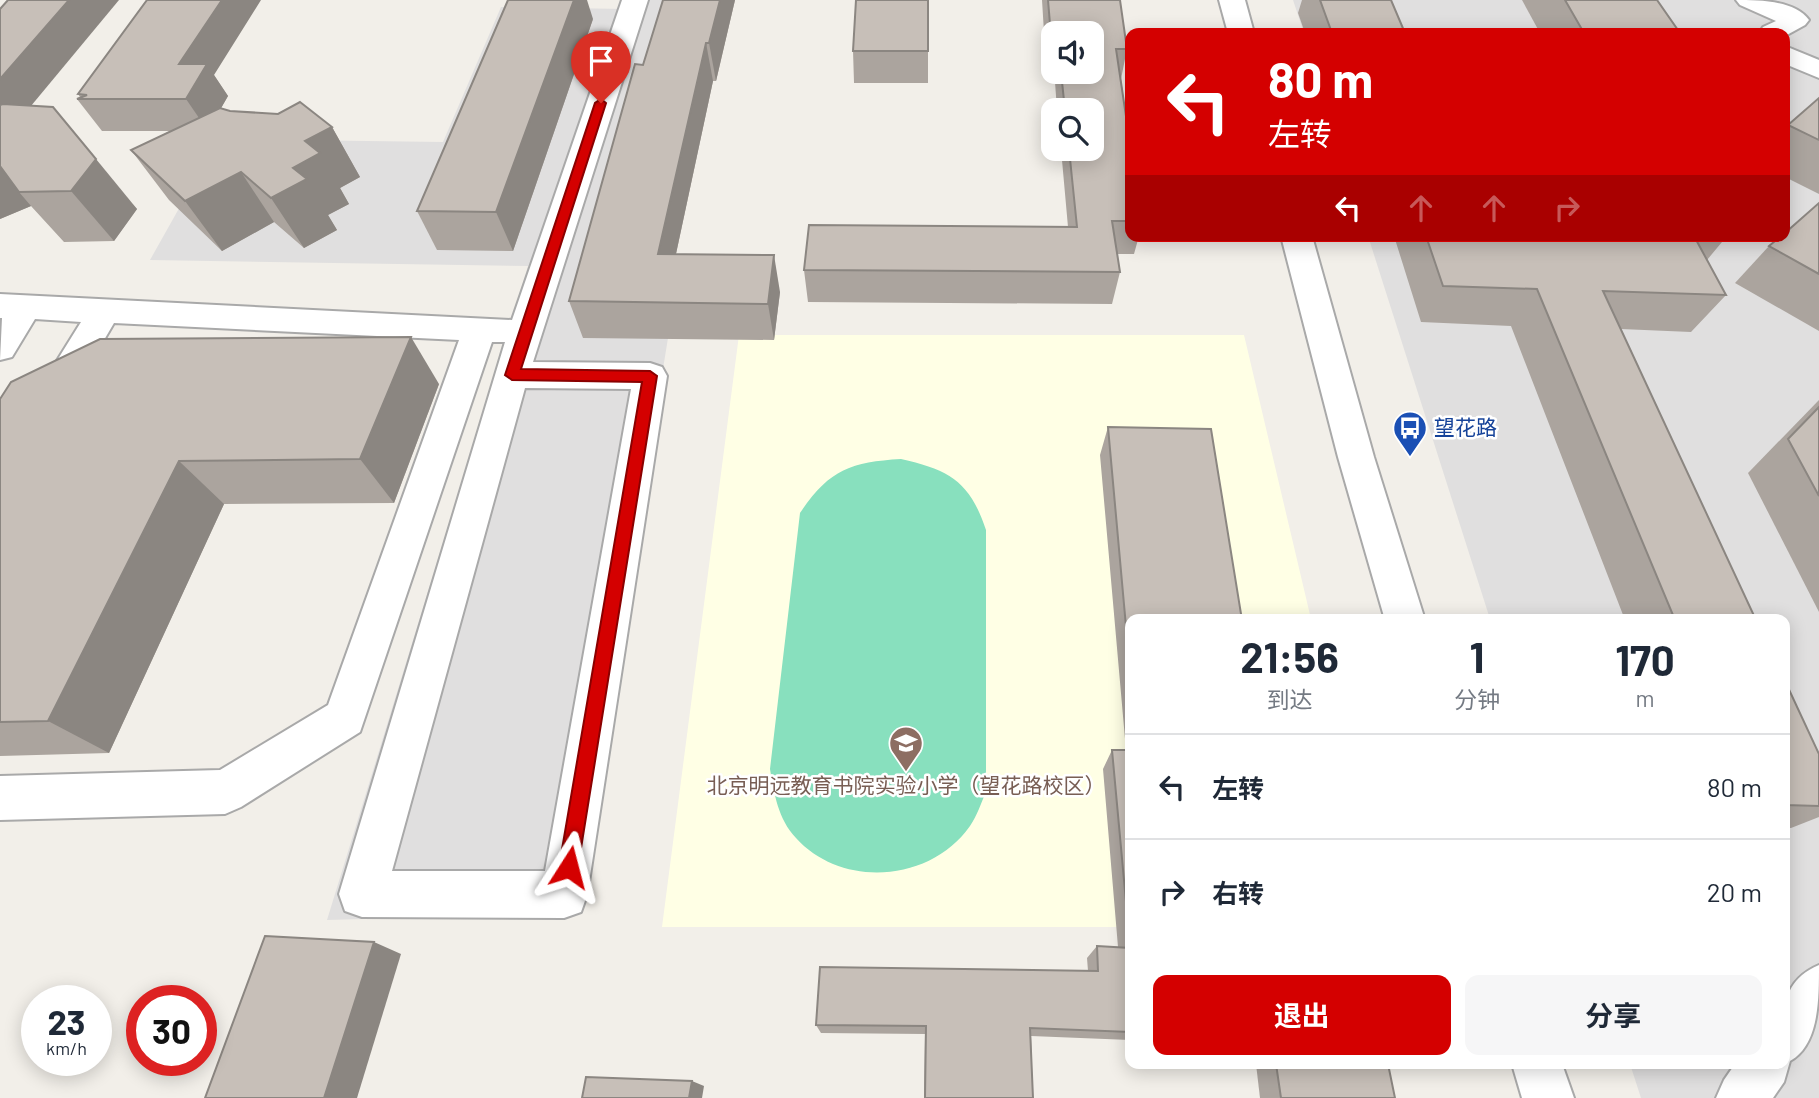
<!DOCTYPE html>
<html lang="zh">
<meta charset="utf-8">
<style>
body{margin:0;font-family:Barlow,"Noto Sans SC",sans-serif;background:#f6f6f7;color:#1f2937;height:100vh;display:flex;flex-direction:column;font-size:26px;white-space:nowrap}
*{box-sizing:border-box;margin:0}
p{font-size:23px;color:#747a83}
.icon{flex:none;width:38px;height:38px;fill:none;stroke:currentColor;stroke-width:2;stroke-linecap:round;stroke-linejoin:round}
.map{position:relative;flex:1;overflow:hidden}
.side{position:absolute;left:1125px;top:614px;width:665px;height:455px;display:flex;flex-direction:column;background:#fff;border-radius:14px;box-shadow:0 4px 18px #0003}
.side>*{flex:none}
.guide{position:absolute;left:1125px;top:28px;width:665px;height:214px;border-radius:14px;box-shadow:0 4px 18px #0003;background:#d40000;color:#fff;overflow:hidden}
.controls{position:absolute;left:1041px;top:21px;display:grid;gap:14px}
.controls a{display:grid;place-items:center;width:63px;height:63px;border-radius:14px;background:#fff;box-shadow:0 4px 18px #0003;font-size:35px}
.speed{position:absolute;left:21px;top:985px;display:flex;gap:14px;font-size:35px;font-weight:700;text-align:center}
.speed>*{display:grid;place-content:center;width:91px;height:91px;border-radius:50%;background:#fff;box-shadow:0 4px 18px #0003;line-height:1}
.speed small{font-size:18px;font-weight:400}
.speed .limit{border:10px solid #d22;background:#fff;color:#111}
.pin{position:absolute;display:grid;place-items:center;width:60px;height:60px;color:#fff;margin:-72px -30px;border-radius:50% 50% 50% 0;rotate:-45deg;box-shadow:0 0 7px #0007}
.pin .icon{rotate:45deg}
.me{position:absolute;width:77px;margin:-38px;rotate:9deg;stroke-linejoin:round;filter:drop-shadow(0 0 5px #0008)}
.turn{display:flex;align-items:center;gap:24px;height:147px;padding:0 28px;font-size:32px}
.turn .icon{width:91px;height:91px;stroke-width:2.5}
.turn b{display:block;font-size:49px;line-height:60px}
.lanes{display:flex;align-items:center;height:66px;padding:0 28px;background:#0003;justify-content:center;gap:35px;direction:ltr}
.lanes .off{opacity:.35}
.eta{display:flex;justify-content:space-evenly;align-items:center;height:119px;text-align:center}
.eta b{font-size:42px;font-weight:700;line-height:49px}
.button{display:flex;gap:14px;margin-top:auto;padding:14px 28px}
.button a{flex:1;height:80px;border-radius:14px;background:#d40000;color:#fff;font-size:28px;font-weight:700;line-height:80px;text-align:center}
.button a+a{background:#f6f6f7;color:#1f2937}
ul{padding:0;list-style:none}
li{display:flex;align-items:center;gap:21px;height:105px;padding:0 28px;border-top:2px solid #e0e1e3}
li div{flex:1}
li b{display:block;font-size:26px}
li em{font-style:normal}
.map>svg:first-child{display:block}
.residential{fill:#e0dfdf}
.education{fill:#ffffe5}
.pitch{fill:#88e0be}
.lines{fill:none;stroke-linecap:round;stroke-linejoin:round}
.minor-casing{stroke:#a9a9a9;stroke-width:4}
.minor{fill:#fff;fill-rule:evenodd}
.wall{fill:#aba49e;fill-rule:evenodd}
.shaded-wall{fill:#8b8681}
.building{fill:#c7bfb8;stroke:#8b8681;stroke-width:2}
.route{fill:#d40000;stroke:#8a0000;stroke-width:2}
.labels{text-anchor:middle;stroke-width:5;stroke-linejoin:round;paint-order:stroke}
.transit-label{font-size:21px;fill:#164399;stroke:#fff;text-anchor:start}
.education-label{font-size:21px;fill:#785e54;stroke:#fff}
</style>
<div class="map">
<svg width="1819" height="1098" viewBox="0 0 1819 1098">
<rect width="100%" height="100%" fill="#f2efe9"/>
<!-- residential -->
<g class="residential">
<polygon points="629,0 671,0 668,338 575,913 327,920 528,266 150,260 218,139 443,142 501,7 625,9"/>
<polygon points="1293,0 1819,0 1819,1098 1641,1098 1630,1064 1785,1064 1785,620 1490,619 1368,236 1785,236 1785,33 1304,33"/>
</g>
<!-- education -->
<polygon class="education" points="739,335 1244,335 1311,619 1130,620 1130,927 662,927"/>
<!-- pitch -->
<path class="pitch" d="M901,459C950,470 970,482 986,530V792C981,803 977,816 970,826C931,882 842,889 796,838C778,819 774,793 770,769L800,513C829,470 850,462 901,459Z"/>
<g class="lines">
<!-- minor casing -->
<g class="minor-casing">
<g id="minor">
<path d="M622,0H648L533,362L650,363L662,367L667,376L587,895L581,912L564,918L362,917L345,911L339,894L505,342H492L360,732L241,807L225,814L0,820V776L220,770L328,705L459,340L114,323L13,495L0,499V452L81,322L35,319L12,357L0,360L2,318H0V294L512,320ZM525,388L631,389L545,871H392Z"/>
<polygon points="1219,0 1245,0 1254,33 1228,33"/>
<path d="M1736,0C1758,0 1795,0 1809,20L1805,25L1785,36V33H1759L1763,27L1776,21L1740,5Z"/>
<polygon points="1785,46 1819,60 1819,78 1785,64"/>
<polygon points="1281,236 1312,236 1374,457 1425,620 1385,620 1338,457"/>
<path d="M1819,965C1819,1000 1819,1045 1790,1061L1784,1082L1773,1098H1716L1724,1080L1735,1064H1785C1785,1023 1774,984 1819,965Z"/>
<polygon points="1512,1064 1562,1064 1574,1098 1522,1098"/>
</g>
</g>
<!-- minor -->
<use href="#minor" class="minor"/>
</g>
<!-- wall -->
<g class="wall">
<polygon points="663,0 735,0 716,81 713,81 676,254 780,292 774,340 583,338 569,301"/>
<polygon points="928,0 928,83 854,83 853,51"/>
<path d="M1042,0H1120L1127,49L1121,79L1130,143V236H1139L1134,254H1117L1120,272L1112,304L808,302L804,270L1068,227L1061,149H1092V110H1057L1055,82L1047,81ZM1054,33L1092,72H1054Z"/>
<polygon points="1302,0 1391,0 1405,33 1305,33 1298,13"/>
<polygon points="1522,0 1657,0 1680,33 1540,33"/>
<polygon points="0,9 32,105 137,209 114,241 64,242 31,206 0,219"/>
<polygon points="593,19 513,251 437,250 417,211"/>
<polygon points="214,75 228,96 221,108 230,111 332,127 360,177 340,188 349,204 328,215 337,230 304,248 274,222 222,251 169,200 131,150 170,131 102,131 77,99 80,97 78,94"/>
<polygon points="1819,98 1819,194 1785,177 1785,128"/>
<polygon points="1819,203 1819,331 1735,283 1769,246"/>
<polygon points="1394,236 1727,236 1707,260 1726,295 1691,332 1621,329 1756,620 1625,620 1511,326 1421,322"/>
<polygon points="439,384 394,503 224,504 109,753 0,756 0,399"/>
<polygon points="1819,400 1819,612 1748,473"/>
<polygon points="1108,427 1130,620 1130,1040 1031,1036 1033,1098 924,1098 925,1034 821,1033 816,1025 1088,971 1087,958 1097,946 1118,947 1103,769 1112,750 1126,750 1100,455"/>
<polygon points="1785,681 1819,754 1819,817 1791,828 1785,828"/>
<polygon points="1256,1064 1388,1064 1395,1098 1260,1098"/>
</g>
<!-- shaded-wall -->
<g class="shaded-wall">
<polygon points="69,0 119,0 16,124 0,106 0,79"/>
<polygon points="222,0 261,0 214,75 228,96 208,131 186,99 179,64"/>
<polygon points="574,0 587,0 593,19 513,251 496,212"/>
<polygon points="720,0 735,0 716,81 709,43"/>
<polygon points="706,43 713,81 668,291 658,254"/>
<polygon points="332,127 360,177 340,188 349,204 328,215 337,230 304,248 271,198 293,168 305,141"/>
<polygon points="96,159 137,209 114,241 71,191"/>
<polygon points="0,164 19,192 31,206 0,219"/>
<polygon points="241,172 274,222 222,251 185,201"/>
<polygon points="774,255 780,292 774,340 768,304"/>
<polygon points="411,337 439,384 394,503 360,459"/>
<polygon points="179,461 224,504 109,753 48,721"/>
<polygon points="374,942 401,954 357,1098 324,1098"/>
<polygon points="692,1081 704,1086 702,1098 689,1098"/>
</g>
<!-- building -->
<g class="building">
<polygon points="8,0 69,0 0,79 0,9"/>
<polygon points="147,0 222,0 179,64 207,64 186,99 77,99 87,95 78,94"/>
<polygon points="508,0 574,0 496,212 417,211"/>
<polygon points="663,0 720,0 709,43 706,43 658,254 774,255 768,304 569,301 635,64 643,65"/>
<polygon points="856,0 928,0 928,51 853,51"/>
<polygon points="1048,0 1120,0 1127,49 1116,49 1130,143 1130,221 1112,221 1120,272 804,270 809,225 1077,227 1069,149 1092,149 1092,110 1065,110 1061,72 1092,72 1092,33 1054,33 1054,48 1052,48"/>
<polygon points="1320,0 1391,0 1405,33 1332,33"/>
<polygon points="1565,0 1657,0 1680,33 1584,33"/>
<polygon points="1819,98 1819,140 1788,125"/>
<polygon points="300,102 332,127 305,141 320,153 293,168 307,179 271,198 241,172 185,201 131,150 220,108 230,111 278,114"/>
<polygon points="3,104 53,107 96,159 71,191 19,192 0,166 0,105"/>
<polygon points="1819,203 1819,274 1769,246 1781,236 1785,236 1785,233"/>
<polygon points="1426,236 1694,236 1726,295 1603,291 1756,620 1675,620 1537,289 1443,286"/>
<polygon points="411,337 360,459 179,461 48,721 0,722 0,399 11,382 100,339"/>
<polygon points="1819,407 1819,496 1788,439"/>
<polygon points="1108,427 1211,429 1242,620 1130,620 1130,671"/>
<polygon points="1785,681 1819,754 1819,806 1785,805"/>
<polygon points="1112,750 1130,750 1130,945"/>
<polygon points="265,936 374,942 324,1098 205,1098"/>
<polygon points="1097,946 1130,948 1130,1032 1030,1028 1033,1098 925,1098 926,1026 816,1025 820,967 1098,971"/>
<polygon points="1276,1064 1388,1064 1395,1098 1281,1098"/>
<polygon points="586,1077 692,1081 689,1098 582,1098"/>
</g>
<!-- route -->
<polygon class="route" points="601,99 606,103 521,369 650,371 657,376 578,867 575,874 569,877 562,874 559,867 642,382 512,380 505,375 595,103"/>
<!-- icons -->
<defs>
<g id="bus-pin" transform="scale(1.75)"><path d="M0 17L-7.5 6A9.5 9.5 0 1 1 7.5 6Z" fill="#1a4fb4" stroke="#fff"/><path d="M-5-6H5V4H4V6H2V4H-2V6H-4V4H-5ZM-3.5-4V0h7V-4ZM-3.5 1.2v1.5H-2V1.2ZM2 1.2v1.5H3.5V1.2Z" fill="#fff"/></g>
<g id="school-pin" transform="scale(1.75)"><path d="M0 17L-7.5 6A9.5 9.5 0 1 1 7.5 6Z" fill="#8d6e63" stroke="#fff"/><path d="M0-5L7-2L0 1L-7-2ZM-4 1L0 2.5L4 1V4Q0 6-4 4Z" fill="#fff"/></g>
</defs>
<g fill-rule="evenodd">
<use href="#bus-pin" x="1410" y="428"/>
<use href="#school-pin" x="906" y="743"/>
</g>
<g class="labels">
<!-- transit labels -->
<g class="transit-label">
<text x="1434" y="435">望花路</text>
</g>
<!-- education labels -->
<g class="education-label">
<text x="906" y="793">北京明远教育书院实验小学（望花路校区）</text>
</g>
</g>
</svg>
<div class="controls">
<a><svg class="icon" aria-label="sound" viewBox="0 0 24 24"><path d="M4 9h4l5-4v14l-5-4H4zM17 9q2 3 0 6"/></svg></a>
<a><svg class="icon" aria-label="search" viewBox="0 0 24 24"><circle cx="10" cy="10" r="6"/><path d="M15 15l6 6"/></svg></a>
</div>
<div class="speed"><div>23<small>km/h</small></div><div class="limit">30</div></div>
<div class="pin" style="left:601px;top:103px;background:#d93025"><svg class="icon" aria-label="arrive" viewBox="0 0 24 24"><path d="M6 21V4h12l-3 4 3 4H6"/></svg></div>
<svg class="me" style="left:569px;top:867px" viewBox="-20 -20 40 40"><path d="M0-17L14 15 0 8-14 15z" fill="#d40000" stroke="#fff" stroke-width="4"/></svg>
<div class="guide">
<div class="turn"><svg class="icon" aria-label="left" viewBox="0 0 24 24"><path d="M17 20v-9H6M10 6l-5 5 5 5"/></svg><div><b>80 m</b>左转</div></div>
<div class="lanes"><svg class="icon" aria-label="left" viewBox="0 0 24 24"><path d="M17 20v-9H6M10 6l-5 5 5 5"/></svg><svg class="icon off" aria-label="ahead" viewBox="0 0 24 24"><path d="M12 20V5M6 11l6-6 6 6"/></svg><svg class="icon off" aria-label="ahead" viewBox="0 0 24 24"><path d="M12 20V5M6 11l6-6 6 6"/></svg><svg class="icon off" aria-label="right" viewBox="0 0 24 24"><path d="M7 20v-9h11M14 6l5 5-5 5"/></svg></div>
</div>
<section class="side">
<div class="eta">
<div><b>21:56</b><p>到达</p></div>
<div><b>1</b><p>分钟</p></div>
<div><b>170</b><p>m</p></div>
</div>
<ul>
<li><svg class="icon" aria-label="left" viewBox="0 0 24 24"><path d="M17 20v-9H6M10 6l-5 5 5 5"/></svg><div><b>左转</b></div><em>80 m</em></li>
<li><svg class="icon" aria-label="right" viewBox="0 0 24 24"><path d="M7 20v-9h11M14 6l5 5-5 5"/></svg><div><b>右转</b></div><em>20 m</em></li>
</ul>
<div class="button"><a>退出</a><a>分享</a></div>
</section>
</div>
